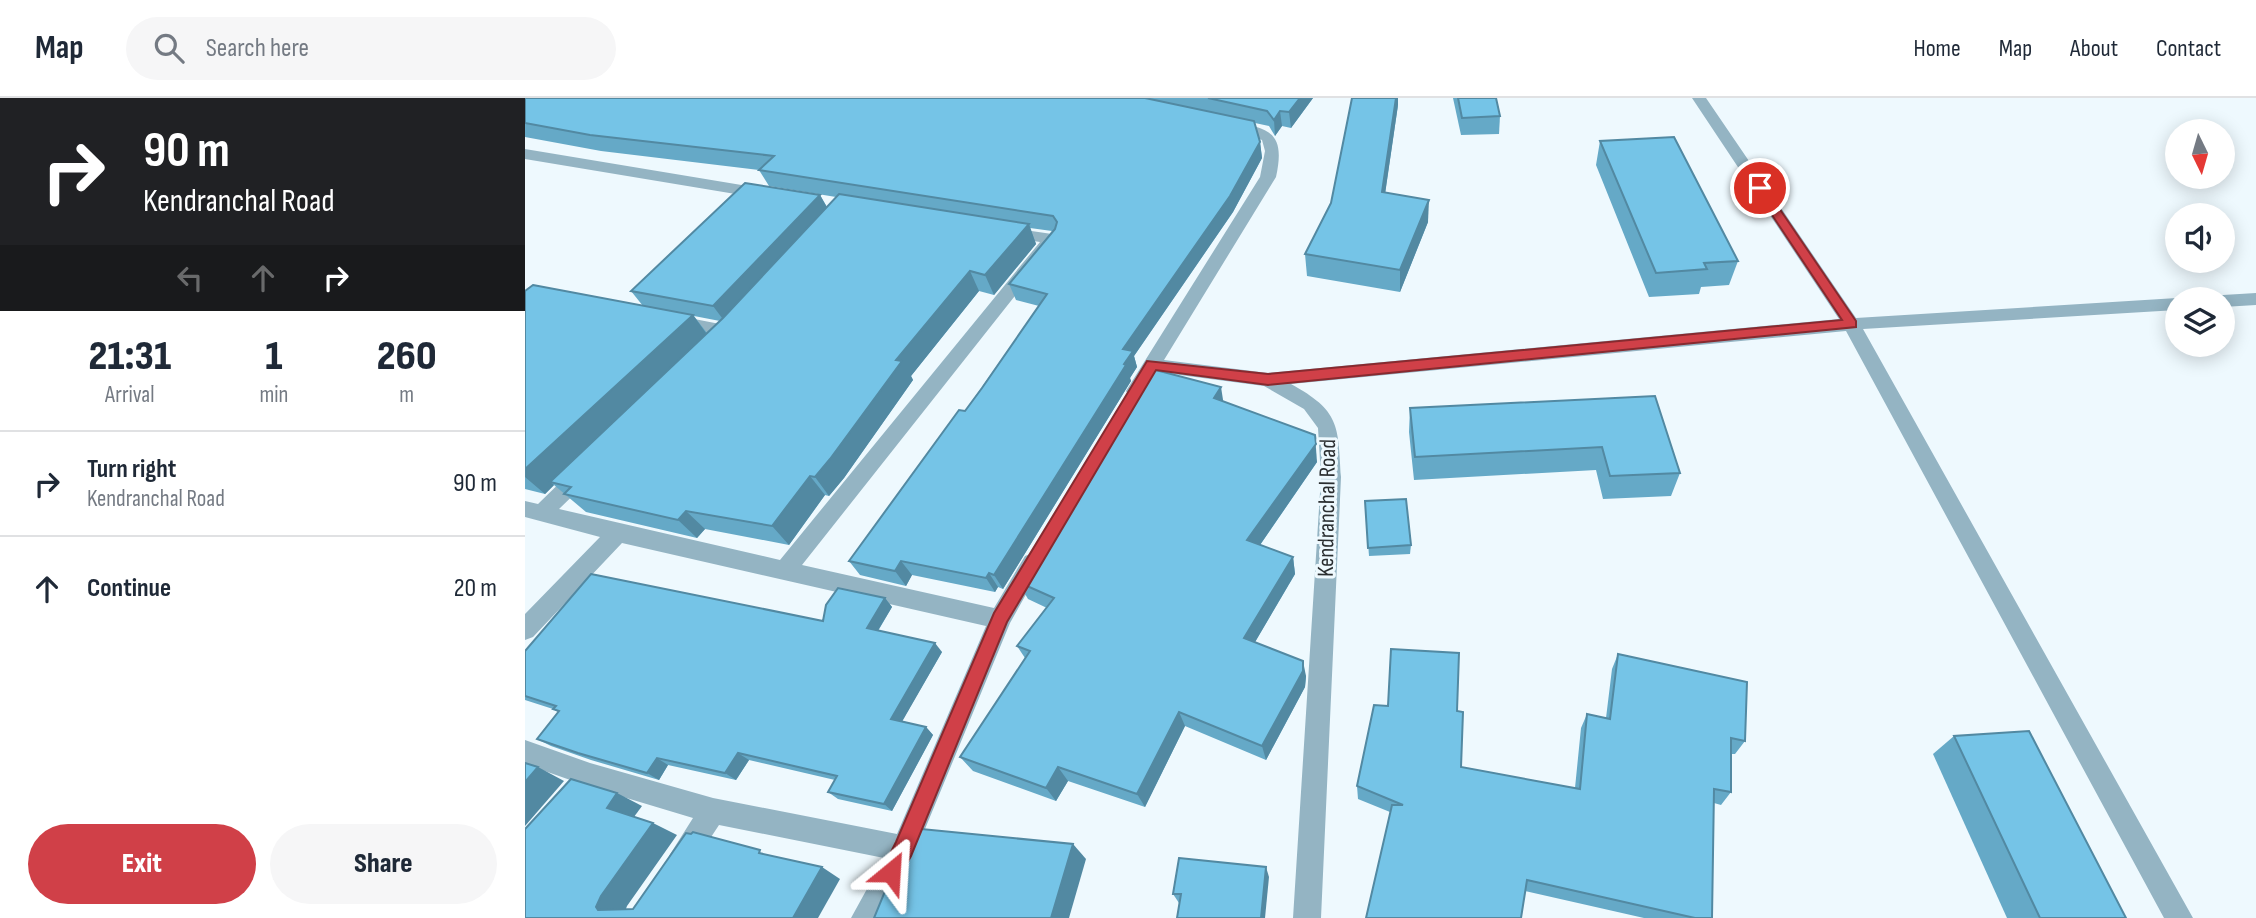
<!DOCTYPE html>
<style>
body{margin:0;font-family:"Sofia Sans Condensed",sans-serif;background:#f6f6f7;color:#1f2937;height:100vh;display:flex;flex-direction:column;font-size:26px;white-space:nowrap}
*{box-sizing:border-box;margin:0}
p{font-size:23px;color:#747a83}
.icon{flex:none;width:38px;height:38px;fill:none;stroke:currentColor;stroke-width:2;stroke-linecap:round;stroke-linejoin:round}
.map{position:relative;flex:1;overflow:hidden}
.details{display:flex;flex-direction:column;background:#fff;width:525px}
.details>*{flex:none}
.top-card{background:#202124;color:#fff;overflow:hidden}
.needle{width:46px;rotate:175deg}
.buttons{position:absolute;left:1640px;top:21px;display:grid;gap:14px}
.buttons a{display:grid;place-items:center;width:70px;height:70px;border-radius:50%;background:#fff;box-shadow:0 4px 18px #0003;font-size:35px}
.pin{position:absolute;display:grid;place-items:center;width:60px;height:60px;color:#fff;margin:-30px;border:4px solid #fff;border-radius:50%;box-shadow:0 2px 7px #0007}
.me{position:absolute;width:77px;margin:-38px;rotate:27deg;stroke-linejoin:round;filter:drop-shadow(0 0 5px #0008)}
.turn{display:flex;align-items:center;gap:24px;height:147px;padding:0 28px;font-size:32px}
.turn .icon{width:91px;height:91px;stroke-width:2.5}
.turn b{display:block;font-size:49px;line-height:60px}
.lanes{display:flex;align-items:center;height:66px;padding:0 28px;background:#0003;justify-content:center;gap:35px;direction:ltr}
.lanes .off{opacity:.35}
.eta{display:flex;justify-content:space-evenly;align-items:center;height:119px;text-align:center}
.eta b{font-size:42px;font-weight:800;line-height:49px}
.primary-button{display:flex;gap:14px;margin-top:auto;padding:14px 28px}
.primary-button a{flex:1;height:80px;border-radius:42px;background:#d04048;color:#fff;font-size:28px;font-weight:800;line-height:80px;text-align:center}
.primary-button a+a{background:#f6f6f7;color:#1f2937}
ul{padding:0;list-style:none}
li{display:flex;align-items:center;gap:21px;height:105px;padding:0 28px;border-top:2px solid #e0e1e3}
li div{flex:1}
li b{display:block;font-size:26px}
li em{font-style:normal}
header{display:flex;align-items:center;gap:42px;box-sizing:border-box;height:98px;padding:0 35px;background:#fff;border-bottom:2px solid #e0e1e3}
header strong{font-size:33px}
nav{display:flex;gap:38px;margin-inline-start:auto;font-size:24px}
.search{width:490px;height:63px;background:#f6f6f7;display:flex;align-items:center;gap:18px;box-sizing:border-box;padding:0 24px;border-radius:38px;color:#747a83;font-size:26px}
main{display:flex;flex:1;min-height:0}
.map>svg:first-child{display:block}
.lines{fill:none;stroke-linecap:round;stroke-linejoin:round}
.minor{fill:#94b4c3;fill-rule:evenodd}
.wall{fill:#65a9c7;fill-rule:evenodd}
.shaded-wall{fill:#5289a2}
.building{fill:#75c4e7;stroke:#5289a2;stroke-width:2}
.route{fill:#d04048;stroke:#872a2f;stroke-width:2}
.labels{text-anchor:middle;stroke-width:6;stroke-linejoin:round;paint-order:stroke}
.street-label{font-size:23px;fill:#2a2e30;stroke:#eef9fe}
</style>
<header>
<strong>Map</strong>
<div class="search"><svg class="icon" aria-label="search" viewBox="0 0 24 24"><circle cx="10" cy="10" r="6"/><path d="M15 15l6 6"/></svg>Search here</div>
<nav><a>Home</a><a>Map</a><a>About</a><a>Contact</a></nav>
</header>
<main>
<section class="details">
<div class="top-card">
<div class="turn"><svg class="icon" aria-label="right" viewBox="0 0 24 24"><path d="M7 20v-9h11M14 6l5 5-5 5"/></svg><div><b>90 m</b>Kendranchal Road</div></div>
<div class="lanes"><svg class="icon off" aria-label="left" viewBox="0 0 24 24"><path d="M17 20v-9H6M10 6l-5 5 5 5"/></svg><svg class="icon off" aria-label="ahead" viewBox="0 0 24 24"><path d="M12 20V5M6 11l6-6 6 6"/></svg><svg class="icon" aria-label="right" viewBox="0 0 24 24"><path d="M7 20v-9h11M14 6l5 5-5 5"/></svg></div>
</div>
<div class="eta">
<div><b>21:31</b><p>Arrival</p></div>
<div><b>1</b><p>min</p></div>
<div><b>260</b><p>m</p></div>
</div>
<ul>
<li><svg class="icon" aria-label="right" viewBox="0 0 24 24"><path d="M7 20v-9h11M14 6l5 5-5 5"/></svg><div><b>Turn right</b><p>Kendranchal Road</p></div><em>90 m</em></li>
<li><svg class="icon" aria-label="ahead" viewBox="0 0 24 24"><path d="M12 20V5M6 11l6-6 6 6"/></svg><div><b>Continue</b></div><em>20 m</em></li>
</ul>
<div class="primary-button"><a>Exit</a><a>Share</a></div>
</section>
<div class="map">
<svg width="1731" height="820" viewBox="0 0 1731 820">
<rect width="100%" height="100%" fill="#eef9fe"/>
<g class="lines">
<!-- minor -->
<g class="minor">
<path d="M1167,0H1181L1331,220L1652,200L1656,201H1652V212L1338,231L1668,820H1639L1321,233L766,286C815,313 813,327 816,379L796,820H768L796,379L793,330L779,311L739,288L632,274L618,298H604L601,293L735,79L740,53L737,42L697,26L704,22C744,31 761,33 751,79L639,262L743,275L1314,221Z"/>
<polygon points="0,51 241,91 249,96 241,101 0,61"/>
<polygon points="480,129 527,136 535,141 277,467 469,510 500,458 508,455 516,458 519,464 485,525 388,760 355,820 326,820 359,760 194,727 167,768 157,771 147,768 144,758 168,720 65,689 0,666 0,642 65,665 188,700 372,736 461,528 97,445 8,539 0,542 0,516 75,439 0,419 0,403 13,406 51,369 58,367 65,369 68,375 65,381 34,411 255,462 515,144 474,138 472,134 474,130"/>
<polygon points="1731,195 1731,207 1698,209 1698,201 1690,201 1698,197"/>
<polygon points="149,217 205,228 211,230 214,234 211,238 205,240 143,227 140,223 143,219"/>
</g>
</g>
<!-- wall -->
<g class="wall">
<path d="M0,0H788L766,30L757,28L750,38L744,28L730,25L735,44L737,60L708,114L609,258L612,269L605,280L606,283L478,491L473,489L470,494L387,477L381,488L335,477L324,463L440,313L514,208L491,202L484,186L527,133L505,130L511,146L469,197L454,193L386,278L388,282L319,380L304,398L300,397L264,447L180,431L172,440L61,414L29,387L20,396L0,391V193L118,208L106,193L295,97L302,109L311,99L244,88L234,72L76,53L0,39ZM169,218L195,223L182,235Z"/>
<polygon points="928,0 971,0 975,18 974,36 936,37"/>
<polygon points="873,7 860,95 903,124 875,194 782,178 780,156"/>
<polygon points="1075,43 1213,163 1204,187 1176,189 1174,196 1124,199 1071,67"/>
<polygon points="1130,298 1155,375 1146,398 1078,401 1071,372 889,382 884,334 885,310"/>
<polygon points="699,303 792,364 735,447 768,459 770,476 730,544 781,578 780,589 741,662 660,628 620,709 543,683 531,703 448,673 435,659 500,560 492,548 522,510 503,501 493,484"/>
<polygon points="840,403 886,447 885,456 844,458"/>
<polygon points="360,500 367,509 353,533 417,554 377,623 401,629 408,637 367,713 313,701 303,694 310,682 224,662 211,682 143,667 134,682 66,662 26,648 12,641 33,614 28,611 0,602 0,553 298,523"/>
<polygon points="1093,556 1220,643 1210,656 1206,656 1206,694 1196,707 1189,705 1187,820 1119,820 1000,793 865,714 833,701 832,688 932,613 936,669 1050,690 1056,630 1062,616 1081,620 1087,571"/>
<polygon points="1429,638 1601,820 1482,820 1408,656"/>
<polygon points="744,779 654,805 648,796"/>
</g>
<!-- shaded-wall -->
<g class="shaded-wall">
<polygon points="775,0 788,0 766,30 764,14"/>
<polygon points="871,0 873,0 873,7 857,117 857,94"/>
<polygon points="755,13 757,28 750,38 749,22"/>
<polygon points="735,44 737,60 708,114 609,258 612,269 605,280 606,283 478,491 469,477 598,251"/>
<polygon points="295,97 304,113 200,224 188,208"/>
<polygon points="904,102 903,124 875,194 875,172"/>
<polygon points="504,126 511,146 469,197 460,177"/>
<polygon points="445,173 454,193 386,278 388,282 319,380 304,398 290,379 371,262"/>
<polygon points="168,217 184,239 25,384 29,387 20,396 0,379 0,371"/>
<polygon points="696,289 699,308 689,300"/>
<polygon points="790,337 792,364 726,460 722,442"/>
<polygon points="285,378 300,397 264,447 247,428"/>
<polygon points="161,413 180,431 172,440 153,422"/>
<polygon points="768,459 770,476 723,556 719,540"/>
<polygon points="376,463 387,477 381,488 370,473"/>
<polygon points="464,475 473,489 470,494 461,480"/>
<polygon points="360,500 367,509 349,539 342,530"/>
<polygon points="410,545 417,554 374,629 366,621"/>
<polygon points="778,563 781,578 780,589 741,662 737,648"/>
<polygon points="654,614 660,628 620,709 612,696"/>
<polygon points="401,629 408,637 367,713 359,706"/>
<polygon points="213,655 224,662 211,682 200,675"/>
<polygon points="132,660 143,667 134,682 122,675"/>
<polygon points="13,669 39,683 0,728 0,684"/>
<polygon points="533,669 543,683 531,703 521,690"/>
<polygon points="92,695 117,708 106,723 82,710"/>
<polygon points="128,725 152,737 102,808 98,819 73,812 71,809 76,798"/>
<polygon points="548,746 561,761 544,820 526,820"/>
<polygon points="297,769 315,781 293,820 268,820"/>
<polygon points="741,769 744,779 740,820 736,820"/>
</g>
<!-- building -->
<g class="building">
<polygon points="0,0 620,0 729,23 735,44 705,98 598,251 608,253 599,266 601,267 469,477 464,475 461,480 376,463 370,473 324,463 434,312 440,313 457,290 522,196 484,186 530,131 532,124 528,118 234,72 249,58 65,37 0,25"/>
<polygon points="683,0 775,0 764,14 755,13 749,22 742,13"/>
<polygon points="827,0 871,0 857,94 904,102 875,172 780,156 806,105"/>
<polygon points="933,0 971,0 975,18 937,20"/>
<polygon points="1149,39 1213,163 1179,165 1182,171 1131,175 1075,43"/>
<polygon points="220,85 295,97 188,208 106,193"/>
<polygon points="314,96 504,126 460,177 445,173 371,262 377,263 305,361 290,379 285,378 247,428 161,413 153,422 39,396 46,389 25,384 198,220"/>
<polygon points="8,187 168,217 0,371 0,193"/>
<polygon points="623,270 696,289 689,300 790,337 791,346 722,442 768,459 719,540 778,563 778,573 737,648 654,614 612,696 533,669 521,690 435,659 505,553 492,548 529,500 493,484"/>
<polygon points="1130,298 1155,375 1085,378 1077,349 890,359 885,310"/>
<polygon points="881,401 886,447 843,450 840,403"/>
<polygon points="66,476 298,523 301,507 313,490 360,500 342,530 410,545 366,621 401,629 359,706 303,694 312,678 213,655 200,675 132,660 122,675 53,655 12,641 34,613 28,611 31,608 0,598 0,553"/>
<polygon points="866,551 934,555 932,613 938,614 936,669 1055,691 1062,616 1085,621 1093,556 1222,584 1220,643 1206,640 1206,694 1189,691 1187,820 1170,820 1002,782 996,820 841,820 867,707 878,707 832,688 849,607 863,608"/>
<polygon points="1504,633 1601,820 1515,820 1429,638"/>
<polygon points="0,665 13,669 0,684"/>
<polygon points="46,681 92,695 82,710 128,725 76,798 71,809 73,812 108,811 161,735 166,736 168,734 235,752 234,755 297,769 268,820 0,820 0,731"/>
<polygon points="386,730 548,746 526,820 349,820"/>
<polygon points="654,760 741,769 736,820 652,820 656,796 648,796"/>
</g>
<!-- route -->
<polygon class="route" points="1235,87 1239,88 1331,223 1331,229 743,287 631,272 482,524 386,758 373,781 366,784 359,781 356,774 371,744 469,515 622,263 743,276 1317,222 1229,90"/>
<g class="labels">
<!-- street labels -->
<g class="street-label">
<text transform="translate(801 410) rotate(-89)" y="8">Kendranchal Road</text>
</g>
</g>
</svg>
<div class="buttons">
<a><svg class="needle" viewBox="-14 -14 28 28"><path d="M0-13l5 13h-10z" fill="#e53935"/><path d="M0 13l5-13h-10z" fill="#747a83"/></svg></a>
<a><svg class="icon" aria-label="sound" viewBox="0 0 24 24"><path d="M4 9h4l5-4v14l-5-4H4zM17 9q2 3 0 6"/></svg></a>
<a><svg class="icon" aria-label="layers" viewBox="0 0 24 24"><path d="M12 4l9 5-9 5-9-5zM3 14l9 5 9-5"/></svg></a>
</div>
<div class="pin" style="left:1235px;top:90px;background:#d93025"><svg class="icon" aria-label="arrive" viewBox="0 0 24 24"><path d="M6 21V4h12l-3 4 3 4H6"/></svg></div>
<svg class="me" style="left:366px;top:774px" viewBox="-20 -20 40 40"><path d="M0-17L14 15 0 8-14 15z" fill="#d04048" stroke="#fff" stroke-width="4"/></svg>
</div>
</main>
